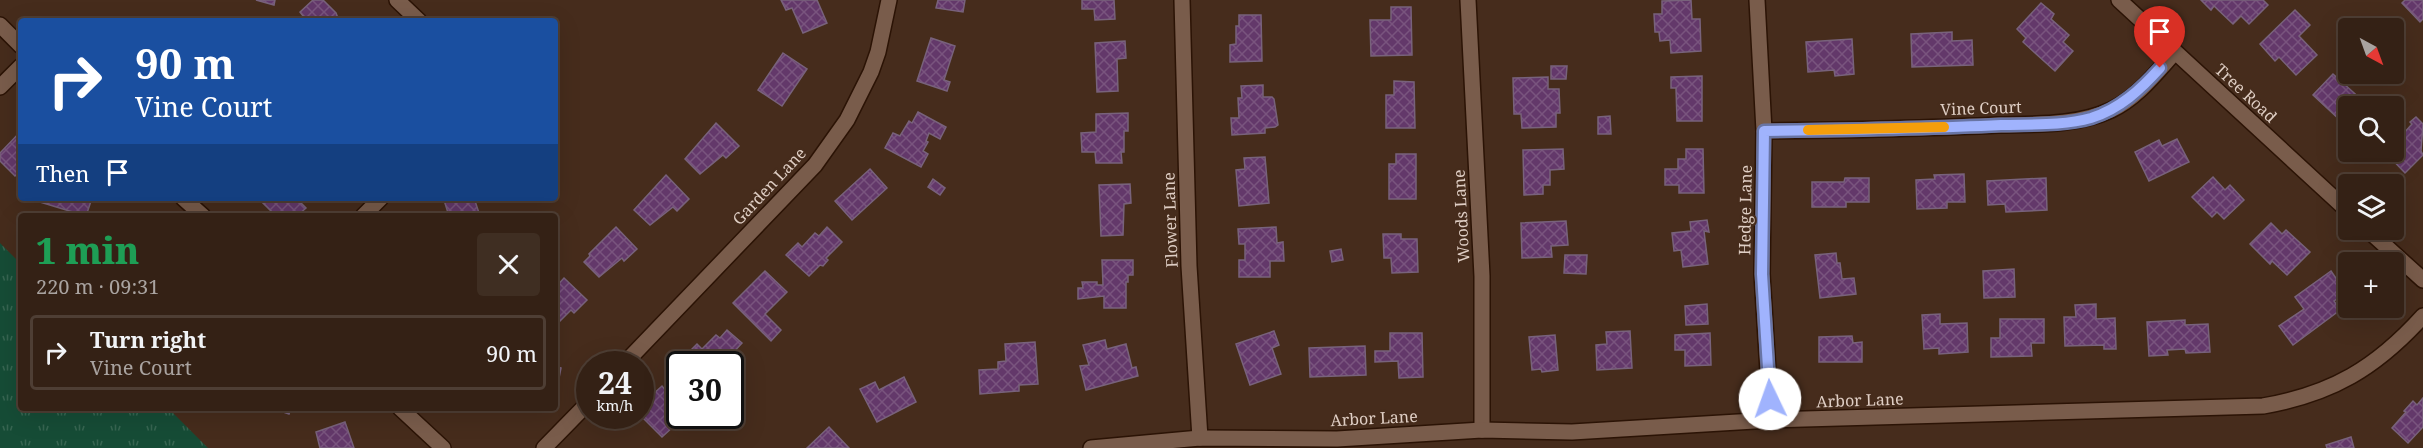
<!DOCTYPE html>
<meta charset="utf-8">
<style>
body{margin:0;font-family:"Noto Serif",serif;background:#3f2e22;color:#f1f3f6;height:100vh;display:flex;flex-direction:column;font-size:22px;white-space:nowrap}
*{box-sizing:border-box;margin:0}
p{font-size:20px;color:#a9a3a0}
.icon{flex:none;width:33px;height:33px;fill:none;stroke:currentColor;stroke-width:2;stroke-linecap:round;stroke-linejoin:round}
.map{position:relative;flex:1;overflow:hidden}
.panel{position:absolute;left:18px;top:213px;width:540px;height:198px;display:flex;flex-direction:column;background:#342115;border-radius:6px;box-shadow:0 6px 24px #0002,0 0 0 2px #4e3e34}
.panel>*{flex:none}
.top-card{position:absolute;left:18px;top:18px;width:540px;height:183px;border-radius:6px;box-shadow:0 6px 24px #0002,0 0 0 2px #4e3e34;background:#1a4fa0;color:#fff;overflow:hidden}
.needle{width:39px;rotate:139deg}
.tools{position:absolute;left:2338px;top:18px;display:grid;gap:12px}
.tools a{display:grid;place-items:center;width:66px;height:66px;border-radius:6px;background:#342115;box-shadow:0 6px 24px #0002,0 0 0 2px #4e3e34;font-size:30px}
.speed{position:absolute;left:576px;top:351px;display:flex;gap:12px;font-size:30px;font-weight:700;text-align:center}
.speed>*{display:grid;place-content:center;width:78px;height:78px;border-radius:50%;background:#342115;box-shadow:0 6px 24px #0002,0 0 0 2px #4e3e34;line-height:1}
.speed small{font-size:15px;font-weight:400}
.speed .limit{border:3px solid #111;border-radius:9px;background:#fff;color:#111}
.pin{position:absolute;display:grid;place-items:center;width:51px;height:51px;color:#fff;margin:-62px -26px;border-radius:50% 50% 50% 0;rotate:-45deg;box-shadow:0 0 6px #0007}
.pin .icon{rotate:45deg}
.me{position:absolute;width:66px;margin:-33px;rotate:357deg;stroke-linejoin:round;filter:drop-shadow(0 0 4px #0008)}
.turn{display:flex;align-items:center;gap:21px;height:126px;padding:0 18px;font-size:27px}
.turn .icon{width:78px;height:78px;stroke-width:2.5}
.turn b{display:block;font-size:42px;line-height:51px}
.then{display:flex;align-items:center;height:57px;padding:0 18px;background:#0003;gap:12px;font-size:22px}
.round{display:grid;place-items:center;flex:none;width:63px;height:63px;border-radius:6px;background:#3f2e22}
.headline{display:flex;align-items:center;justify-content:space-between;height:102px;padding:0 18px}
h1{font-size:36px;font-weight:800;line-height:45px;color:#1e9e55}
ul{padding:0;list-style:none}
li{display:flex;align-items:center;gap:18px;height:75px;margin:0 12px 9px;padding:0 6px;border:3px solid #4e3e34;border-radius:6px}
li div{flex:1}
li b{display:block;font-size:22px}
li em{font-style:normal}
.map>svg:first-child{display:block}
.grass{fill:url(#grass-tufts)}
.building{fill:url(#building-cross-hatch);stroke:#78627b;stroke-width:1.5}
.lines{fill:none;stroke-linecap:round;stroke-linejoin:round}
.street-casing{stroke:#2b1305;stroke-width:18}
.secondary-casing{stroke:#2b1305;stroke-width:18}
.street{stroke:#795c4b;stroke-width:15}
.secondary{stroke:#795c4b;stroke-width:15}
.route-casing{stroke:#6874a4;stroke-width:15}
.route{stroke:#a0b3fd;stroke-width:10}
.slow{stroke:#f59e0b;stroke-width:10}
.labels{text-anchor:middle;stroke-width:4.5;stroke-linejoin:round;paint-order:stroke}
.street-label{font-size:16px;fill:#dfcec4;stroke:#462c1c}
</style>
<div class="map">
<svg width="2423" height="448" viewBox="0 0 2423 448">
<defs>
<pattern id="grass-tufts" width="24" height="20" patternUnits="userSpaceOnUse" patternTransform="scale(1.5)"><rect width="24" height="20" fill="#164c36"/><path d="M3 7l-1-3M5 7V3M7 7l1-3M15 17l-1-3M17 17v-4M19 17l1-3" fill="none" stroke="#376551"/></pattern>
<pattern id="building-cross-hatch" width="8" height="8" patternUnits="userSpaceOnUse" patternTransform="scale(1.5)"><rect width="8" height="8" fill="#63386a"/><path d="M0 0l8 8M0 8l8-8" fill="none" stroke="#79547e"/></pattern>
</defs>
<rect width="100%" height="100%" fill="#462c1c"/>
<!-- grass -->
<polygon class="grass" points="0,243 21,264 21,408 168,408 208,448 0,448"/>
<!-- building -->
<g class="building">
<polygon points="256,0 275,0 274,5"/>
<polygon points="313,0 323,0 336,13 339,21 307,21 300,12"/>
<polygon points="781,0 817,0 827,23 803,33 792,8 786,10"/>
<polygon points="938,0 965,0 963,12 936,8"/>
<polygon points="1082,0 1114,0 1115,19 1095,20 1094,9 1082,9"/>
<polygon points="1691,0 1692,19 1700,19 1701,51 1671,53 1670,40 1660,41 1659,32 1655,32 1654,14 1662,14 1662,1"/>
<polygon points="2201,0 2263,0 2268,5 2249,24 2241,16 2233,24 2214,6 2211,10"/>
<polygon points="2405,0 2423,0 2423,19 2420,22 2402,3"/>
<polygon points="2041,3 2054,14 2051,19 2069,35 2063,42 2073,51 2055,71 2023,42 2026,38 2017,29"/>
<polygon points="1391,7 1411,7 1412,55 1371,56 1370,20 1391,20"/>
<polygon points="2295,10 2310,25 2299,36 2317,55 2296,75 2279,57 2275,61 2260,44"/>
<polygon points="1239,15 1261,15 1262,61 1230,62 1230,45 1236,44 1236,26 1239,26"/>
<polygon points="1952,32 1952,41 1972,40 1973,65 1912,67 1911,34"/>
<polygon points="931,38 955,46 944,80 950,82 947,91 917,81"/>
<polygon points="1852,39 1854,74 1835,76 1834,70 1808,72 1806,42"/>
<polygon points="1125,41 1126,58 1117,59 1118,91 1097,92 1095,43"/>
<polygon points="783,53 807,69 782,106 758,90"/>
<polygon points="1551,66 1567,66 1566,79 1551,79"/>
<polygon points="2333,74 2363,101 2358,106 2349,106 2348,130 2340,124 2342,122 2313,95"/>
<polygon points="1702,76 1702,121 1677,121 1676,88 1671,88 1671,77"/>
<polygon points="1548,77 1548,89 1559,89 1560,113 1556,113 1556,127 1522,128 1521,114 1514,114 1513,78"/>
<polygon points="1394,81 1414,82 1415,128 1386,128 1386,95 1394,95"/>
<polygon points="1263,85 1263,97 1272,97 1274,99 1278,125 1275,127 1265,128 1265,133 1232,135 1231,118 1239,118 1238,98 1242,98 1241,86"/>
<polygon points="918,112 946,127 940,139 929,133 926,141 928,142 923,151 928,154 921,167 885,148 893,133 900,136 909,121 912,123"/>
<polygon points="1128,113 1128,131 1124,131 1124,152 1121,152 1122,163 1096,163 1095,152 1082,152 1081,133 1096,132 1096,114"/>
<polygon points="1610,116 1611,134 1598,134 1598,117"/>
<polygon points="2416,117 2423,124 2421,151 2423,155 2405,173 2385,152 2394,152 2394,123 2404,133 2412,124 2410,122"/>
<polygon points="716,123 739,146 726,158 723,155 700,174 685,159"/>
<polygon points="21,131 21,170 15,176 0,161 0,153"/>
<polygon points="2177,139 2189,162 2149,181 2135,152 2159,140 2162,146"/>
<polygon points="1563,149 1564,169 1550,170 1550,185 1543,185 1543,194 1524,195 1523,150"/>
<polygon points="1686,149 1703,149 1704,193 1679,193 1679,185 1665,185 1665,169 1678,169 1678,159 1686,159"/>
<polygon points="1396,154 1416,154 1416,199 1389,199 1389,164 1396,164"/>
<polygon points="1265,157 1269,203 1239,206 1236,170 1245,169 1244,158"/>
<polygon points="870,169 887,188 852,220 835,201"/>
<polygon points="1964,174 1965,202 1947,202 1947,208 1917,209 1916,180 1935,179 1934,175"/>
<polygon points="666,175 689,199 677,211 673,207 650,225 634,210"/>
<polygon points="2213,177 2225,190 2230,185 2244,200 2224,219 2217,212 2212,217 2192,197"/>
<polygon points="1845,178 1869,178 1869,202 1846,202 1846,207 1812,207 1812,182 1844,182"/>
<polygon points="2046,178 2047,210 2006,212 2005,204 1988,205 1987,181"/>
<polygon points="933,179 945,188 940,195 928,187"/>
<polygon points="1130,184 1131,203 1124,204 1123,235 1101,236 1099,185"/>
<polygon points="42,198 92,198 86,216 40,202"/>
<polygon points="262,198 301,198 298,200 306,208 298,215 296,213 293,216 276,216 261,201"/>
<polygon points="451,198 474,198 480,216 449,216 444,200"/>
<polygon points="1707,220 1709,232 1704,231 1708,264 1683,267 1681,250 1674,251 1672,233 1691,231 1690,222"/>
<polygon points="1566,221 1568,245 1551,246 1552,257 1522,258 1521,223"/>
<polygon points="2271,223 2282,234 2286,230 2310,252 2287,275 2272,261 2270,264 2250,244"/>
<polygon points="616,227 637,249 624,261 622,258 599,277 584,262 590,256 589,254"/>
<polygon points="827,227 842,242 826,258 828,260 823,266 820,265 809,276 786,255 798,243 802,247 815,233 819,236"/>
<polygon points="1276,227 1277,243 1283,242 1284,261 1270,261 1270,277 1239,277 1239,260 1245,260 1245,244 1239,244 1238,229"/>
<polygon points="1383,234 1401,234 1401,239 1417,239 1418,272 1392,273 1391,258 1384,258"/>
<polygon points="1341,249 1343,260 1332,262 1330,251"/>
<polygon points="1836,253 1837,263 1840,263 1842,279 1854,278 1856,294 1820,298 1815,255"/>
<polygon points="1565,255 1587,255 1586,274 1564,273"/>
<polygon points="1102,260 1133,260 1133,275 1128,275 1128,282 1126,282 1126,308 1104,308 1104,296 1078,299 1078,288 1083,288 1082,282 1097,282 1097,285 1103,285"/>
<polygon points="2014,269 2015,297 1984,298 1983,271"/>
<polygon points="765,271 787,292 765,314 781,330 771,341 733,303"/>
<polygon points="2331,271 2346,293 2334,301 2340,310 2293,345 2279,326 2304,309 2295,297"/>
<polygon points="564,278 587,300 574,313 571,310 555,326 555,288"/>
<polygon points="1707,304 1708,324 1686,325 1685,306"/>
<polygon points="2096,304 2096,319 2115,318 2116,349 2104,349 2104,345 2065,346 2064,317 2076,317 2075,305"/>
<polygon points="1940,314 1940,324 1967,323 1968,352 1939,354 1939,348 1924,349 1922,315"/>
<polygon points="2000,319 2044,319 2044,343 2031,343 2032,356 1991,357 1991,338 2000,338"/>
<polygon points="2185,320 2185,325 2208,324 2210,352 2186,353 2185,349 2167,350 2168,355 2149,356 2147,322"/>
<polygon points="727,330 742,343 729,357 733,361 730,364 726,361 723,364 694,364 685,356 697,344 702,349 716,335 720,338"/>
<polygon points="1274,331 1279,345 1272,348 1281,374 1250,385 1236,344"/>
<polygon points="1630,331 1632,368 1597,370 1596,345 1607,344 1606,332"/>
<polygon points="1390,333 1422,333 1423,377 1399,378 1398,361 1375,362 1375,351 1390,351"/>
<polygon points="1710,333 1711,365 1685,366 1685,350 1675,350 1675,335"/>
<polygon points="1555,335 1558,370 1542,372 1541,369 1532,370 1529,337"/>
<polygon points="1852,336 1853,343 1862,342 1862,362 1819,362 1819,337"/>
<polygon points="1105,340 1107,349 1126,344 1132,368 1136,367 1138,376 1086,390 1080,366 1089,365 1083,345"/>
<polygon points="1035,342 1038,384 1019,385 1019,391 980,394 979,370 998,369 998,362 1006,361 1005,344"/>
<polygon points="1365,346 1366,375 1310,377 1309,348"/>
<polygon points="555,366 561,368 558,383 555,382"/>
<polygon points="904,377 916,402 877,422 860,389 875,382 879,390"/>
<polygon points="677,383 680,386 680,416 690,416 677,429 674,426 662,437 640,415 640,406 662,386 667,392"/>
<polygon points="2423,398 2423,427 2408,443 2392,428 2406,412 2404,411 2413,401 2417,405"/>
<polygon points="272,408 291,408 289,414"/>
<polygon points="345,422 354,448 320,448 316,432"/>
<polygon points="829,427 849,448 807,448"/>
<polygon points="2351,437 2354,448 2327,448 2326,445"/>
</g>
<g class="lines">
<!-- street casing -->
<g class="street-casing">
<g id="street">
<polyline points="397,0 419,21"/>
<polyline points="1182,0 1189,266 1200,438"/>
<polyline points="1468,0 1482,276 1482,430"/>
<polyline points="1757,0 1764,131 1762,274 1771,420"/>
<polyline points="2119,0 2349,212"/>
<polyline points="0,87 21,66"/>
<path d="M1764,131C1842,130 1920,129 1998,125C2035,124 2076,126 2111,110C2137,98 2156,73 2175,52"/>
<polyline points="363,216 381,198"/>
<polyline points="2368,230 2423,280"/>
<polyline points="624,364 815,165 847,120 871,72 878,52 889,0"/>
<polyline points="544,448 590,401"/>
<path d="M1091,448L1200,438L1337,439L1482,430L1572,432L1771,420L2263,406C2332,394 2376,368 2423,316"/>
</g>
</g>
<!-- secondary casing -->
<g class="secondary-casing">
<g id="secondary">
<polyline points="0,25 21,46"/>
<polyline points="183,198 203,216"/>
<polyline points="400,408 443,448"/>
</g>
</g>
<!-- street -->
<use href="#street" class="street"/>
<!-- secondary -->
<use href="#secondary" class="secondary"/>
</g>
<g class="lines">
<!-- route casing -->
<g class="route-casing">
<path id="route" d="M1770,399L1762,274L1764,131C1843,130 1922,129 2001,125C2030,124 2063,126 2091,118C2120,109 2141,89 2160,68"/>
</g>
<!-- route -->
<use href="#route" class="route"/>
<!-- slow -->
<polyline class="slow" points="1808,130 1944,127"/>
</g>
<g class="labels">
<!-- street labels -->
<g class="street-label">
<text transform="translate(2246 93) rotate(43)" y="6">Tree Road</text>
<text transform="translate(1981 108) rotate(-2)" y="6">Vine Court</text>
<text transform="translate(769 186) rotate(-47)" y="6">Garden Lane</text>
<text transform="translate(1745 210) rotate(-89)" y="6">Hedge Lane</text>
<text transform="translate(1461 216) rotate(-93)" y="6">Woods Lane</text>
<text transform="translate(1170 220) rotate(-92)" y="6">Flower Lane</text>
<text transform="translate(1860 400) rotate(-2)" y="6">Arbor Lane</text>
<text transform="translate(1374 418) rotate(-3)" y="6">Arbor Lane</text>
</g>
</g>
</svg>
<div class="tools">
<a><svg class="needle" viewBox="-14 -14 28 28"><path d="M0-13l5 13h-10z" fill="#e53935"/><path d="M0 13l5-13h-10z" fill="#a9a3a0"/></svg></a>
<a><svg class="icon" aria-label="search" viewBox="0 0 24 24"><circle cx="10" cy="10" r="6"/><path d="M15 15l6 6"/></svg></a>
<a><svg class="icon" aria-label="layers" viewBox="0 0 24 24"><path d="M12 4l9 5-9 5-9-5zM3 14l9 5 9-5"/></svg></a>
<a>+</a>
</div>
<div class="speed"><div>24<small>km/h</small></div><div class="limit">30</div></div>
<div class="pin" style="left:2160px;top:68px;background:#d93025"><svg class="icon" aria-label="arrive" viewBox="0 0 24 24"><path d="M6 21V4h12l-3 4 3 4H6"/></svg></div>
<svg class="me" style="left:1770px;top:399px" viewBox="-20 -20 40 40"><circle r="19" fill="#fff"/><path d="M0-13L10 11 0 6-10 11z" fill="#a0b3fd"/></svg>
<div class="top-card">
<div class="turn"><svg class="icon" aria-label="right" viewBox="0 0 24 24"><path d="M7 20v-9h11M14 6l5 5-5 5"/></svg><div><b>90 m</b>Vine Court</div></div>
<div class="then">Then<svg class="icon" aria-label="arrive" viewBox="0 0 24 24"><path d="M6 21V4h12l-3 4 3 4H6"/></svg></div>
</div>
<section class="panel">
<div class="headline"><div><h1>1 min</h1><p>220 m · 09:31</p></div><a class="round"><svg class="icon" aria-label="close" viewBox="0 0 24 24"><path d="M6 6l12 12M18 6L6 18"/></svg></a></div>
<ul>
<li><svg class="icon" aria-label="right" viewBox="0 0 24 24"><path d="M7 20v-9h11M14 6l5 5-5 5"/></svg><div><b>Turn right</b><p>Vine Court</p></div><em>90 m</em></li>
</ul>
</section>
</div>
